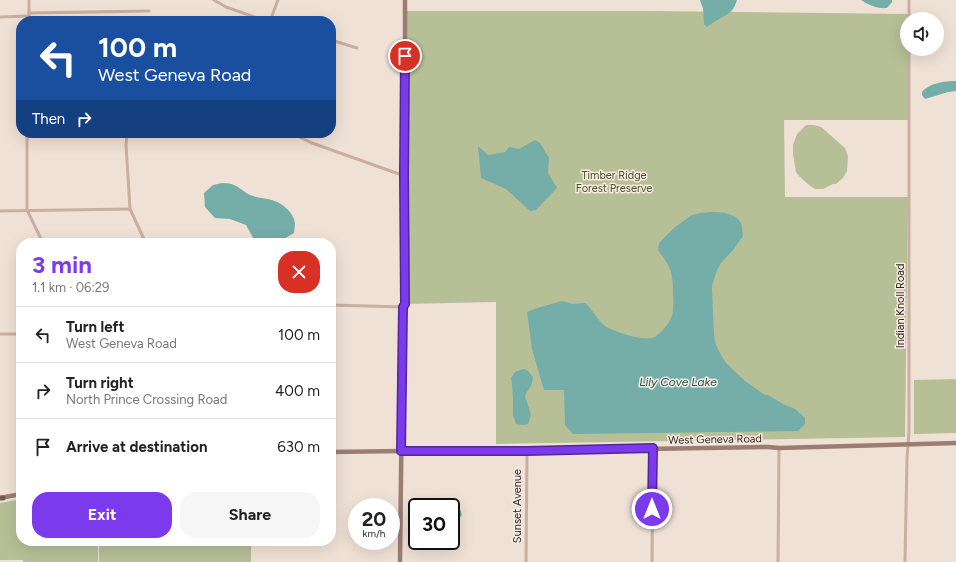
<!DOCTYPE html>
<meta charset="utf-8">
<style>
body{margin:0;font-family:Figtree,sans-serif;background:#f6f6f6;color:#222;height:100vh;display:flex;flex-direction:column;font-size:15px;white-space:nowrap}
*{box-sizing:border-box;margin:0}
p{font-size:13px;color:#767676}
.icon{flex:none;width:22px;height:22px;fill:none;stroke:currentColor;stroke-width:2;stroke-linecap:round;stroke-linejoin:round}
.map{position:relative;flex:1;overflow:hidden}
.side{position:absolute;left:16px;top:238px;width:320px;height:308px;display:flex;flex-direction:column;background:#fff;border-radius:16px;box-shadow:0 4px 16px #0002}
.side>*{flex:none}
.top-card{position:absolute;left:16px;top:16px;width:320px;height:122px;border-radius:16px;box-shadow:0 4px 16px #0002;background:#1a4fa0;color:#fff;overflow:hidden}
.controls{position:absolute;left:900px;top:12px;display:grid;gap:8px}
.controls a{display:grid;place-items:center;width:44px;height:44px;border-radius:50%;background:#fff;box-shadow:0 4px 16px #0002;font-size:20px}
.speed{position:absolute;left:348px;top:498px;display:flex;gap:8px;font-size:20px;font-weight:700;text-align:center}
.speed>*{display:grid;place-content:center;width:52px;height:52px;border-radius:50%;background:#fff;box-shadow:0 4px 16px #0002;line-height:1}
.speed small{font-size:10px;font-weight:400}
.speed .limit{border:2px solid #111;border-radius:6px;background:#fff;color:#111}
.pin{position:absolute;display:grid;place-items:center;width:34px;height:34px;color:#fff;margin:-17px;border:2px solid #fff;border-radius:50%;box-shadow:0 1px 4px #0007}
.me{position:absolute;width:44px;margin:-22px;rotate:0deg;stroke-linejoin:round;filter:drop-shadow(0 0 3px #0008)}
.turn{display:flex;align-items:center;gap:14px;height:84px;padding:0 16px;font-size:18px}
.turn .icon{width:52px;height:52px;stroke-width:2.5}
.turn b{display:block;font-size:28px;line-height:34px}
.then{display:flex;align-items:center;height:38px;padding:0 16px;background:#0003;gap:8px;font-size:15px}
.round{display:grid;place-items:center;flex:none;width:42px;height:42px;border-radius:16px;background:#f6f6f6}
.summary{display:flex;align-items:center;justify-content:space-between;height:68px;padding:0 16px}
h1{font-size:24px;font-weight:700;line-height:30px;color:#7c3aed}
.primary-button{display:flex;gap:8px;margin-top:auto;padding:8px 16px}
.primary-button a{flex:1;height:46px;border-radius:16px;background:#7c3aed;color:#fff;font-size:16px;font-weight:700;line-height:46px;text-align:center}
.primary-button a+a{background:#f6f6f6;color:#222}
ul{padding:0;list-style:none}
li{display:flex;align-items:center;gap:12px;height:56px;padding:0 16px;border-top:1px solid #e0e0e0}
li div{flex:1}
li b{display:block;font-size:15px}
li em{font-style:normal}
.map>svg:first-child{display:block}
.green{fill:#b6bf96}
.water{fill:#75ada9}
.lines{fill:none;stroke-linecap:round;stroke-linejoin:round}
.street{stroke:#c8afa2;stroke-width:3}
.secondary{stroke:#9b7d74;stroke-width:4.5}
.primary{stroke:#755c55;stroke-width:5}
.route-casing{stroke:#51269a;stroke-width:10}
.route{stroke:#7c3aed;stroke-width:7}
.labels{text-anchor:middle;stroke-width:3;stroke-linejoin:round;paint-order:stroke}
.park-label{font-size:11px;fill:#475128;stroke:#f8ebe2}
.street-label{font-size:11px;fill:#322725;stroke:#f8ebe2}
.water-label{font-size:12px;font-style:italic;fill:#1b5350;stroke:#f8ebe2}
</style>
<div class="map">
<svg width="956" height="562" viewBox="0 0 956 562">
<rect width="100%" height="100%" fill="#f0e1d6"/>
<!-- green -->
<g class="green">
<polygon points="405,11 647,11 909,14 909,19 907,19 907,49 909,49 908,120 784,120 785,197 908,197 905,437 496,444 496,302 405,304"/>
<polygon points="806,125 814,125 821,127 845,148 848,156 847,171 843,178 836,184 833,184 823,189 815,189 809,185 799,176 796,172 793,154 793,145 797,134"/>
<polygon points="956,379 956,433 914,434 914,380"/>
<polygon points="21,499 21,541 98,541 98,562 23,562 23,560 0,560 0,503"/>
<rect x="99" y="541" width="152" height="21"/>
</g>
<!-- water -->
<g class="water">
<path d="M700,0H737C733,12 730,13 719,19C715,21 711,24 707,27L704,24L703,8L702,6Z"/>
<path d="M861,0H892V2L887,8C877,9 869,5 861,0Z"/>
<path d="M956,81V91L948,92L925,99L922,95V92C929,83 945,81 956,81Z"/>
<polygon points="535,140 540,143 549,158 548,173 557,188 536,210 530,211 506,189 481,178 478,146 488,155 505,152 509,147 519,149"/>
<path d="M222,183C237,183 239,189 250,195C257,198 265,198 272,200C282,203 294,212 295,224C295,227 294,230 294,233L277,243H256L246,225L230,219L215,218L205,207L204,193L213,185Z"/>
<path d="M711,212C722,212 735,213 741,223C743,227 742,233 743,236L733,250L721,263L717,270L712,286V290L714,335L716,345L721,355L726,363L745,381L765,395H768L783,404L795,409L805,418V424L798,431L573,434L565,425L564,390H544L532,349L527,312L537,308L562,301L572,304L585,303C592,309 599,322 605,326C615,332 644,342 655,337C657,336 660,332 662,331C674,319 674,310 673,295C673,285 673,274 668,265C666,260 661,255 658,250L659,243L675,227L692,215L700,213Z"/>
<path d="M523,369L527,370L533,377C532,388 529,387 525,396L531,415L528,424L523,425L516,424L513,415V398L512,384L511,378L515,372Z"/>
<path d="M443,504C452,505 460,505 462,515L455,522H451V507H437L439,505Z"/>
<path d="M355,519H357V538L352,536C347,530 349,523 355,519Z"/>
</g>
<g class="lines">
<!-- street -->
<g class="street">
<polyline points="214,0 226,7 266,21"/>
<polyline points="29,13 149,11"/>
<polyline points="0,17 29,16"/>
<polyline points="909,19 909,0"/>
<polyline points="29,21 29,0"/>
<polyline points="270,21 278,0"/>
<polyline points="331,40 357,48"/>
<polyline points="27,133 27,210 43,243"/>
<polyline points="127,133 126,145 130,209 143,237 147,243"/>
<polyline points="291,133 312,143 399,174 404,175"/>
<polyline points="0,211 130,209"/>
<polyline points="331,305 403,307"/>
<polyline points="0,334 19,334 18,281 21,277"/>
<polyline points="526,562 527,451"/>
<polyline points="652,562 653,448"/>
<polyline points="778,562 779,448"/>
<polyline points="905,562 907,458 909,432 909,49"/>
</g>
<!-- secondary -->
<g class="secondary">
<polyline points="331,452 401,451 527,451 768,447 779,448 956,443"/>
<polyline points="0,498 21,494"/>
<polyline points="400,562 403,307 405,304 404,175 405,104 405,0"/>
</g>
<!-- primary -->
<polyline class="primary" points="0,498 3,498"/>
</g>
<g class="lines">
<!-- route casing -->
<g class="route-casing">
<polyline id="route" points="405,56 404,175 405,304 403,307 401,451 527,451 653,448 652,509"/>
</g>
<!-- route -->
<use href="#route" class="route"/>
</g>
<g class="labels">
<!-- park labels -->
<g class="park-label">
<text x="614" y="179">Timber Ridge<tspan x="614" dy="13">Forest Preserve</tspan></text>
</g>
<!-- street labels -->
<g class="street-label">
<text transform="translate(900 306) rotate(-90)" y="4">Indian Knoll Road</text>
<text transform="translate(715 439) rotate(-1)" y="4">West Geneva Road</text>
<text transform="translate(517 506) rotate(-90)" y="4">Sunset Avenue</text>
</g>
<!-- water labels -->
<g class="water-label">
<text x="678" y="386">Lily Cove Lake</text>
</g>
</g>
</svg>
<div class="controls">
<a><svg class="icon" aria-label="sound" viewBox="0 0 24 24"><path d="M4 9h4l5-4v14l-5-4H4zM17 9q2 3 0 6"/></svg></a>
</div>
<div class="speed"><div>20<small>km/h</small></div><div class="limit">30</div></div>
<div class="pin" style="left:405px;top:56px;background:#d93025"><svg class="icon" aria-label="arrive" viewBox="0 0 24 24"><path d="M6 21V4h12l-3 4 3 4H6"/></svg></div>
<svg class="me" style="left:652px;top:509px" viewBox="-20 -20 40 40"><circle r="17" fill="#7c3aed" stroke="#fff" stroke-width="3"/><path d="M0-11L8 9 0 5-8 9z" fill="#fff"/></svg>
<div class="top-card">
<div class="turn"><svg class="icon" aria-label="left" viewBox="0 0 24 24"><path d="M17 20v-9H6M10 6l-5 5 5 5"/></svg><div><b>100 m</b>West Geneva Road</div></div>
<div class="then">Then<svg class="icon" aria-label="right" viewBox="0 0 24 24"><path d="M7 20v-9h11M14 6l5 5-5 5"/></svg></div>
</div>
<section class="side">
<div class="summary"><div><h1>3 min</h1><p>1.1 km · 06:29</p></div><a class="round" style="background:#d93025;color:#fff"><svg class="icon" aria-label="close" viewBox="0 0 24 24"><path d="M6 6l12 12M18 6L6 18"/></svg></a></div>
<ul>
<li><svg class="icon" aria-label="left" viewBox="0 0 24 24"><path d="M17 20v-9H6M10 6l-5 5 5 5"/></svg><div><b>Turn left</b><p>West Geneva Road</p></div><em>100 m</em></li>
<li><svg class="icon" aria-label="right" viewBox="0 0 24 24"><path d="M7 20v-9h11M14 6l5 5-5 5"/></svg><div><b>Turn right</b><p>North Prince Crossing Road</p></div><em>400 m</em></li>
<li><svg class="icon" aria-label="arrive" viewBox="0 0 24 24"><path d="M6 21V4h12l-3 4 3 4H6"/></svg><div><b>Arrive at destination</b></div><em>630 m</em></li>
</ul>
<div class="primary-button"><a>Exit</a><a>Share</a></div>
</section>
</div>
